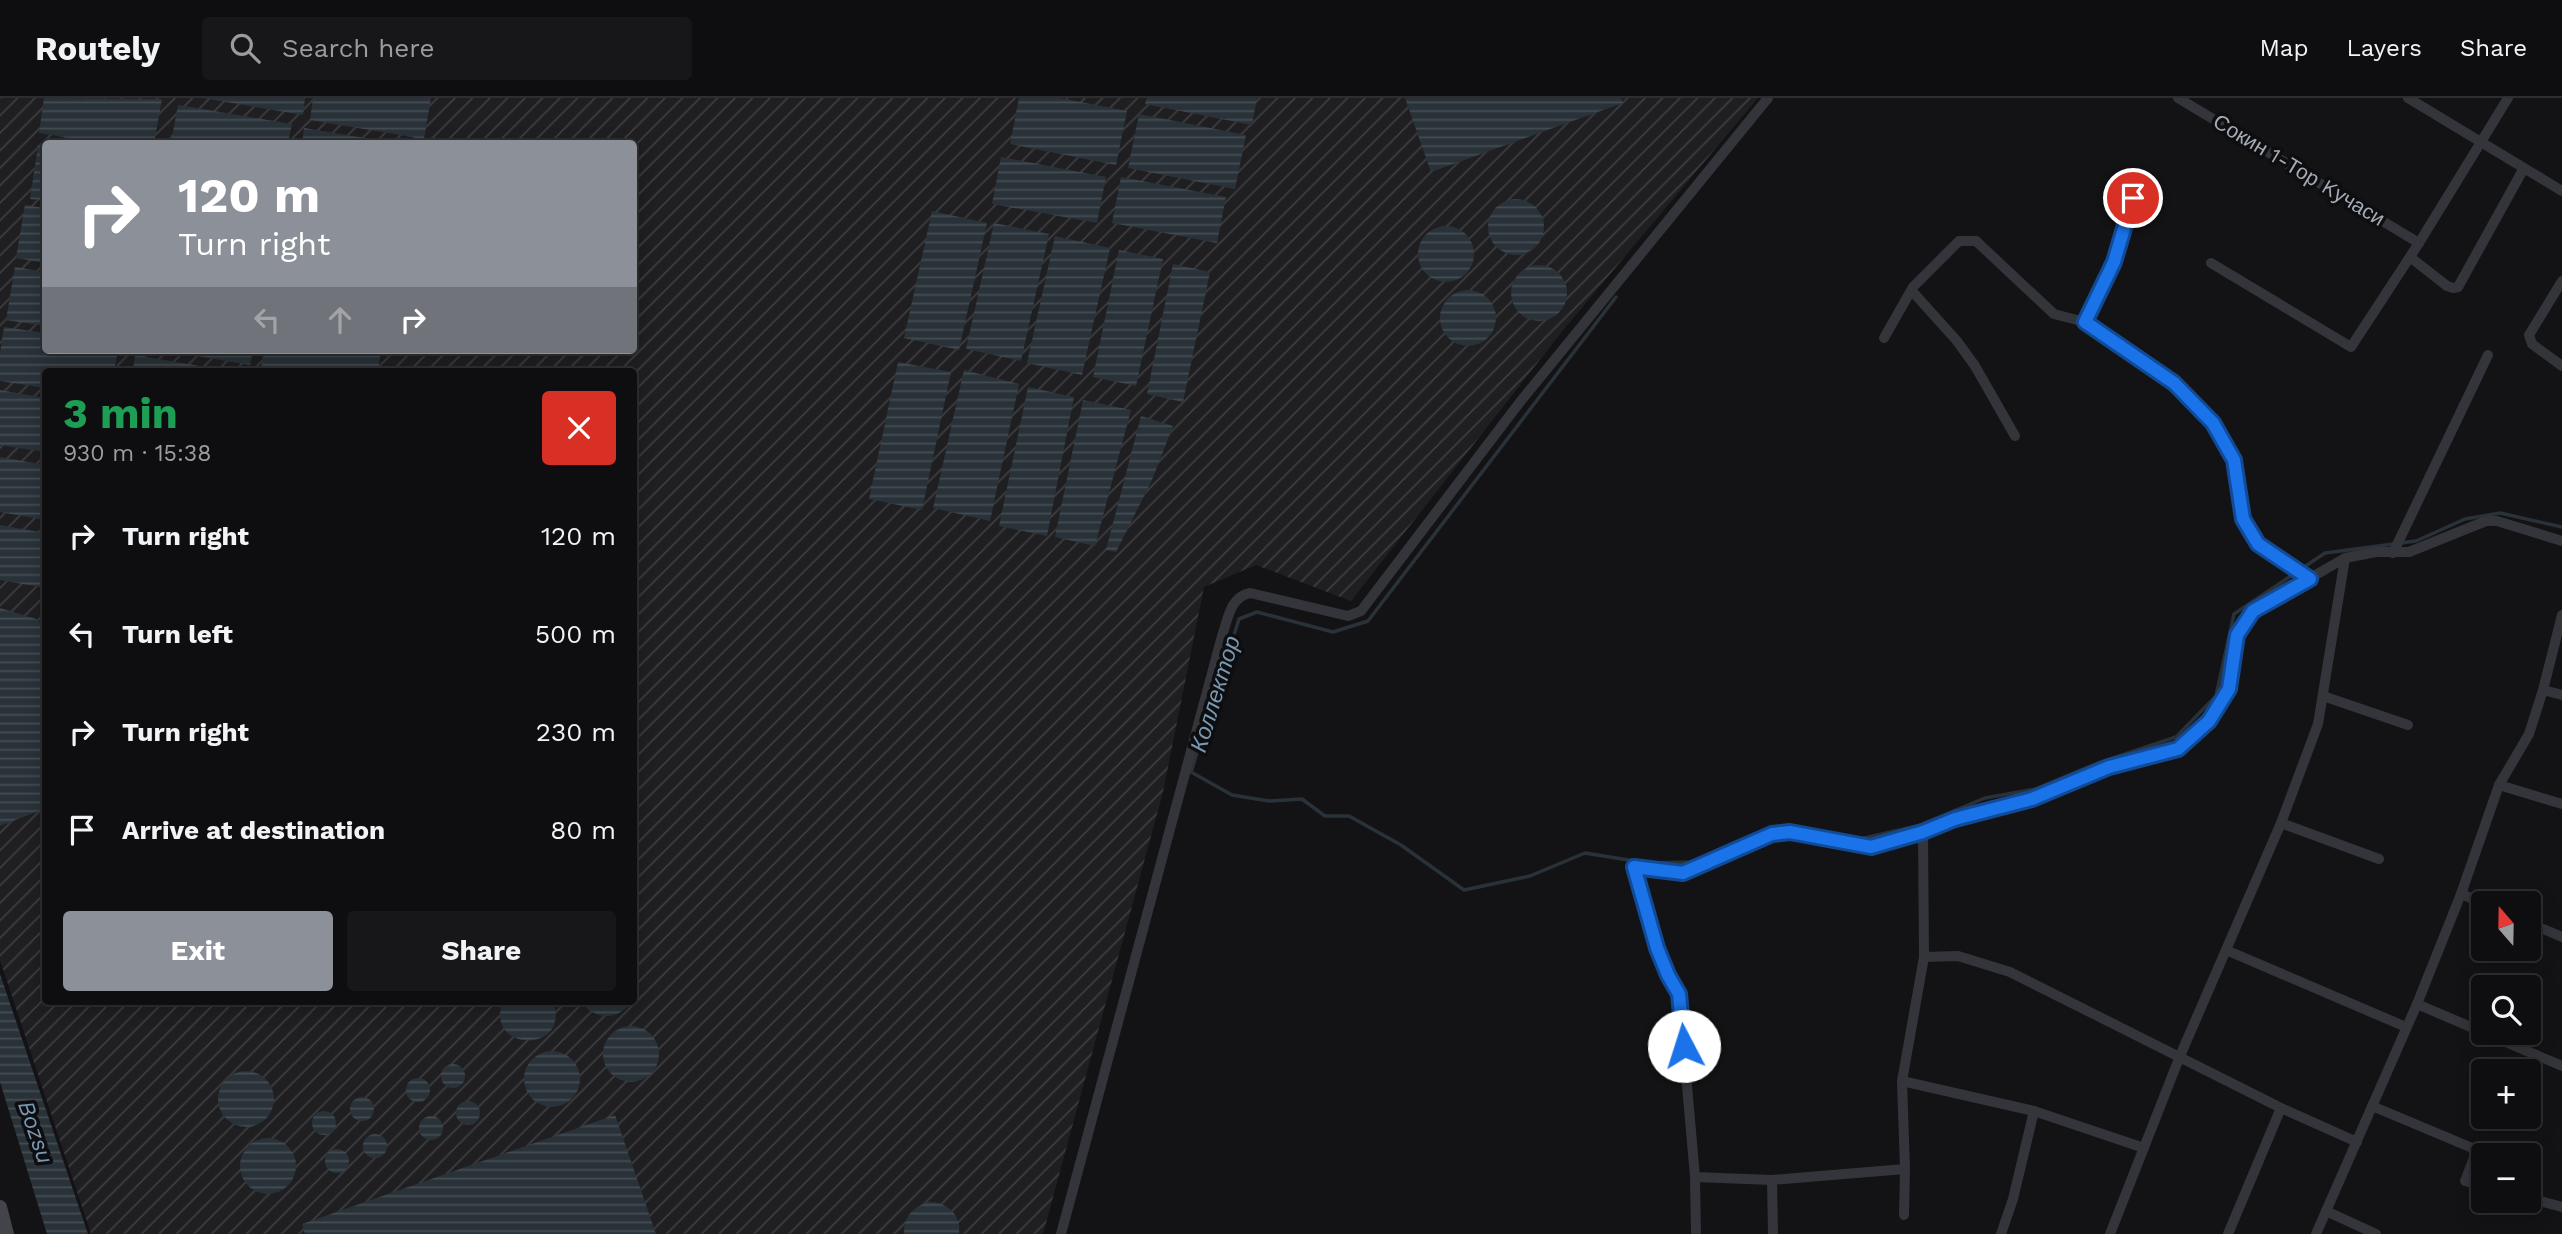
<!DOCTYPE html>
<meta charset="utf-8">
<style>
body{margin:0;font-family:"Work Sans",sans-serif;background:#171719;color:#f1f3f6;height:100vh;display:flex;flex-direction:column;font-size:26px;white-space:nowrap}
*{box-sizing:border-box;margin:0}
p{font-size:23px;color:#9b9c9f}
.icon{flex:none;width:38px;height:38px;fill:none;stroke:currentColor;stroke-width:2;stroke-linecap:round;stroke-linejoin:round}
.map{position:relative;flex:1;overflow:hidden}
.panel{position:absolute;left:42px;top:270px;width:595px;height:637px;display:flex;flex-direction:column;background:#0e0e10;border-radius:7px;box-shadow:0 4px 18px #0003,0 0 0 2px #2e2e30}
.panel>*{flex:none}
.hud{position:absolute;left:42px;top:42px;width:595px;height:214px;border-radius:7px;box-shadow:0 4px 18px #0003,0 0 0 2px #2e2e30;background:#8c9099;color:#fff;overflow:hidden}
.needle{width:46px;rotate:340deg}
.tools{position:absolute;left:2471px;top:793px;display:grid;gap:14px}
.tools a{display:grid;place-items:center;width:70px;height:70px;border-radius:7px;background:#0e0e10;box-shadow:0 4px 18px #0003,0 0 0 2px #2e2e30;font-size:35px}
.pin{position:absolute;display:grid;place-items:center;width:60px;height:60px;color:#fff;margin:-30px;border:4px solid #fff;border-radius:50%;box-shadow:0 2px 7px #0007}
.me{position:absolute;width:77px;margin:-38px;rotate:355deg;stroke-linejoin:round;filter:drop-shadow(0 0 5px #0008)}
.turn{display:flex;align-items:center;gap:24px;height:147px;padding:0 21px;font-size:32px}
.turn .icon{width:91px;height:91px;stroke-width:2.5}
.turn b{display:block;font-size:49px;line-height:60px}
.lanes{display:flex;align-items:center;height:66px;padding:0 21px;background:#0003;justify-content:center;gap:35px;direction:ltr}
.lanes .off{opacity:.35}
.round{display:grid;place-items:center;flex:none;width:74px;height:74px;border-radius:7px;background:#171719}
.headline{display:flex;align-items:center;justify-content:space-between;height:119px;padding:0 21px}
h1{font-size:42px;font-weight:700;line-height:52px;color:#1e9e55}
.button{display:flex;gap:14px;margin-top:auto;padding:14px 21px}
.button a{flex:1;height:80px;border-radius:7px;background:#8c9099;color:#fff;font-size:28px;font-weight:700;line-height:80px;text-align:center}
.button a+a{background:#171719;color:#f1f3f6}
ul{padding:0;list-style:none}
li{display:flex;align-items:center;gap:21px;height:98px;padding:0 21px}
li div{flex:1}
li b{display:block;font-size:26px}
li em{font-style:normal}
header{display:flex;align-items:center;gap:42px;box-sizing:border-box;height:98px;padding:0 35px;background:#0e0e10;border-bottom:2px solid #2e2e30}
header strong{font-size:33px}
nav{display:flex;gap:38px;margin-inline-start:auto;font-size:24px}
.search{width:490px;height:63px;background:#171719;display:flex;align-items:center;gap:18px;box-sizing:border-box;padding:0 24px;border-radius:7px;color:#9b9c9f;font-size:26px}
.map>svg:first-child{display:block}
.industrial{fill:url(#industrial-furrows);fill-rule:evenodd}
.water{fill:url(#water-rules)}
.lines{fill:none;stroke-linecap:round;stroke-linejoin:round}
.stream{stroke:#293239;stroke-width:3.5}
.minor{stroke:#34353a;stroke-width:10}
.secondary{stroke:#42444a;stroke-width:14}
.route-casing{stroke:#114b97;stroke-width:18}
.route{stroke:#1a73e8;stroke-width:12}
.labels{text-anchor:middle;stroke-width:7;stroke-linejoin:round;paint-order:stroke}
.street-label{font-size:21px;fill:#a4aab6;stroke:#0e0e10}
.water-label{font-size:23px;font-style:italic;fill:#7999b3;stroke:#0e0e10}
</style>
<header>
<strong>Routely</strong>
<div class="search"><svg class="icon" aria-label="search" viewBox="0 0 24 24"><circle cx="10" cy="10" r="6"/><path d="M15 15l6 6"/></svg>Search here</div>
<nav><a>Map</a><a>Layers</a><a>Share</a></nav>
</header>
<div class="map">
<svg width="2562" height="1136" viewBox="0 0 2562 1136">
<defs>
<pattern id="industrial-furrows" width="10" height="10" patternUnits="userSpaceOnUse" patternTransform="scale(1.75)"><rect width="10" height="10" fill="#1f1f22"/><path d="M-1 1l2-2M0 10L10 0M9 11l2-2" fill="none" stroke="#3d3d40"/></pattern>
<pattern id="water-rules" width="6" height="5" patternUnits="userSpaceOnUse" patternTransform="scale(1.75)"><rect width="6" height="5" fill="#293239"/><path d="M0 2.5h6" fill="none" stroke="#454d53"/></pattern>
</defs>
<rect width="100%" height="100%" fill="#131315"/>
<!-- industrial -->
<path class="industrial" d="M0,0H1758L1564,231L1351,503L1256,467L1204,489L1163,694L1043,1136H91L0,862ZM46,46H634V252H46ZM46,273H634V903H46Z"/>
<!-- water -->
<g class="water">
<polygon points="44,0 162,1 154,45 101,45 39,35"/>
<polygon points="202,0 305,0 303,17"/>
<polygon points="313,0 431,0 424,41 310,22"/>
<polygon points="1019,0 1060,0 1127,13 1116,67 1010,46"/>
<polygon points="1147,0 1257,0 1252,27 1145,6"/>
<polygon points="1405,0 1621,0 1623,5 1431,74"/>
<polygon points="178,7 292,26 288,45 171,45"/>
<polygon points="1139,16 1246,37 1235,91 1128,70"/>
<polygon points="304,30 396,45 302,45"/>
<polygon points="38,47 45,48 45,103 30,101"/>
<polygon points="1001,59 1106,79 1097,125 992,106"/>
<polygon points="1121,79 1226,99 1217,145 1112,125"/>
<circle cx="1516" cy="129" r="28"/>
<polygon points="25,107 45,110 45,165 16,160"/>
<polygon points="932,113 987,125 959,252 904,240"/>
<polygon points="994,125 1049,136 1021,263 966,251"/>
<circle cx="1446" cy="156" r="28"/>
<polygon points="1055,138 1110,150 1082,277 1027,265"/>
<polygon points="1119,152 1163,161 1136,288 1093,279"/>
<polygon points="1173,166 1210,174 1183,304 1147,296"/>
<circle cx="1539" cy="195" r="28"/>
<polygon points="15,169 45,174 45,228 6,222"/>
<circle cx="1468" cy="220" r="28"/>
<polygon points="4,229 45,235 46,252 118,252 114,273 46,273 45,290 0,283 0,255"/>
<polygon points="162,252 253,252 250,267"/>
<polygon points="264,252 381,252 378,273 278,273 261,270"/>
<polygon points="135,257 229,273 133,273"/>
<polygon points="898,264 951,274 922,412 869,401"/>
<polygon points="964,272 1019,286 990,423 933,410"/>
<polygon points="1028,289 1074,299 1047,438 999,428"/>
<polygon points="0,292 45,300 45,354 0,347"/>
<polygon points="1083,302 1131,312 1095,448 1055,439"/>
<polygon points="1141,318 1173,328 1152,382 1116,454 1106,452"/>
<polygon points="0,359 45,367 45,422 0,414"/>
<polygon points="0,427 45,435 45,490 0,482"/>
<polygon points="0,510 36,521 45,529 46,710 0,728"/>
<polygon points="0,876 88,1136 47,1136 0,984"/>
<path d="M503,903H553C572,957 483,954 503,903Z"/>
<path d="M581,903H631C619,924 593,922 581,903Z"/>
<circle cx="631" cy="956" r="28"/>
<circle cx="552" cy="981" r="28"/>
<circle cx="453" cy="978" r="12"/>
<circle cx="246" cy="1001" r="28"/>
<circle cx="418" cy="992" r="12"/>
<circle cx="362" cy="1011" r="12"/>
<circle cx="468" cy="1015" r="12"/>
<circle cx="324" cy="1025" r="12"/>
<polygon points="615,1017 656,1136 305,1136 302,1126"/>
<circle cx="431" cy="1030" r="12"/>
<circle cx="375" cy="1048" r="12"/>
<circle cx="268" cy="1068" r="28"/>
<circle cx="337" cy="1063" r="12"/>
<path d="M929,1104C948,1105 961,1116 959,1136H904C904,1119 912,1109 929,1104Z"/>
</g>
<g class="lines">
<!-- stream -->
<g class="stream">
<polyline points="1616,199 1368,523 1333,534 1257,514 1239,521 1191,674 1232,697 1269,703 1302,701 1325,718 1349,718 1401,747 1464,792 1530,778 1585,755 1647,765 1690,764 1764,734"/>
<polyline points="1779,731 1788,728 1860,741 1917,728 1985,700 2035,691 2098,665 2176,639 2216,598 2234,516 2325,455 2416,443 2465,421 2500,415 2562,429"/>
</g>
<!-- minor -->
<g class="minor">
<polyline points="2178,0 2419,145"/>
<polyline points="2408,0 2562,93"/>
<polyline points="2410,159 2447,188 2453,190 2458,189 2524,70"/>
<polyline points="2211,165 2351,249 2419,145 2508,0"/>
<polyline points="2562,183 2529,237 2532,246 2562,268"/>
<polyline points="1912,193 1957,243 1975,268 2015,338"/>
<polyline points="2085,224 2114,164 2139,78"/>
<polyline points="1884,240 1913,189 1959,143 1976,143 2054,216 2085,224 2174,284 2213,325 2234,362 2243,421 2258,446 2310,481"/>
<polyline points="2393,455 2488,257"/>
<polyline points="2543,592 2562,597"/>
<polyline points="2323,598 2408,627"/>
<polyline points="2499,687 2562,706"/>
<polyline points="2281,725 2379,761"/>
<polyline points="2461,796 2483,805"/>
<polyline points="2529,825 2562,839"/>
<polyline points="2226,852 2406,929"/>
<polyline points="1924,859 1958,858 2010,874 2281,1010 2357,1044"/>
<polyline points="2417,906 2562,968"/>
<polyline points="1902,983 2034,1013 2144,1050"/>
<polyline points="2372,1008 2477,1052 2465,1083 2483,1088"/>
<polyline points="1695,1079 1772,1082 1905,1071"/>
<polyline points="1772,1082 1773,1136"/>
<polyline points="2529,1100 2562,1109"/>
<polyline points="2326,1113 2376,1136"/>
<polyline points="1904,1117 1905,1071 1902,983 1924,859 1923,734"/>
<path d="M1061,1136L1222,538C1228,521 1230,499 1250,495L1348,518L1361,513L1520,304L1768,0"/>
<path d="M1696,1136L1695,1079L1679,896C1655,858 1646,812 1634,769L1683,775L1772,736L1790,734L1871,749L1923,734L1955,721L2032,701L2109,669L2178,651L2209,623L2229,591L2237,537L2253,513L2345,460L2376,454H2409L2486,423H2497L2562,443"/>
<polyline points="2001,1136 2013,1101 2034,1013"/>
<polyline points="2110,1136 2180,958 2281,725 2318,626 2345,460"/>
<polyline points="2228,1136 2281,1010"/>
<polyline points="2316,1136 2417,906 2461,796 2499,687 2529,636 2543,592 2562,517"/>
</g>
<!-- secondary -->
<polyline class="secondary" points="0,1109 7,1136"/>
</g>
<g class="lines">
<!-- route casing -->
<g class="route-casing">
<polyline id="route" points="1684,948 1679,896 1668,877 1657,850 1634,769 1683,775 1772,736 1790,734 1871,749 1923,734 1955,721 2032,701 2109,669 2178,651 2209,623 2229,591 2237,537 2253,513 2310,481 2258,446 2243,421 2234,362 2213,325 2174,285 2085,224 2114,164 2133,100"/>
</g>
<!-- route -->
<use href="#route" class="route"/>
</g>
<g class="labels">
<!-- street labels -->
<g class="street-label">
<text transform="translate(2299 72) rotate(31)" y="7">Сокин 1-Тор Kучаси</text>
</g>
<!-- water labels -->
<g class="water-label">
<text transform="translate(1215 596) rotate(-73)" y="8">Коллектор</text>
<text transform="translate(36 1034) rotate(71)" y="8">Bozsu</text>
</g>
</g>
</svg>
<div class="tools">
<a><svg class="needle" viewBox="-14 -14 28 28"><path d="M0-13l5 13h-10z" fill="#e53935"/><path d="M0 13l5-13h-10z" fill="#9b9c9f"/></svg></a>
<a><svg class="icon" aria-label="search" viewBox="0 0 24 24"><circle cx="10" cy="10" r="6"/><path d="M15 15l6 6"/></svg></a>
<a>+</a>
<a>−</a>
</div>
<div class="pin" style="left:2133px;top:100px;background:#d93025"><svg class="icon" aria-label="arrive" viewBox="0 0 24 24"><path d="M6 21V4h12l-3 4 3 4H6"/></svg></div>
<svg class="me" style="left:1684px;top:948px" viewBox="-20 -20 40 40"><circle r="19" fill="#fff"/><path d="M0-13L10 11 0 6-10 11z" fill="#1a73e8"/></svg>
<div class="hud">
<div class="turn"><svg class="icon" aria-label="right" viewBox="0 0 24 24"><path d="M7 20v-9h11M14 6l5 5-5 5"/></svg><div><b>120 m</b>Turn right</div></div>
<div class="lanes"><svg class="icon off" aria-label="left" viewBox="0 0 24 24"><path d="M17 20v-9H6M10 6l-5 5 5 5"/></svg><svg class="icon off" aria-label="ahead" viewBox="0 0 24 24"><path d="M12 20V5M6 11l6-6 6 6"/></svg><svg class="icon" aria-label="right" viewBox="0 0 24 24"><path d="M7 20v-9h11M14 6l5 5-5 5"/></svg></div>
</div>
<section class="panel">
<div class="headline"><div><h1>3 min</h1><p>930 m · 15:38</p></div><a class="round" style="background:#d93025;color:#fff"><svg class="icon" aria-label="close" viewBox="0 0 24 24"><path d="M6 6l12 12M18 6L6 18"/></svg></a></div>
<ul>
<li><svg class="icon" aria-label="right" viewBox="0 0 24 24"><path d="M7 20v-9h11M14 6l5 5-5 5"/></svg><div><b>Turn right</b></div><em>120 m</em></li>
<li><svg class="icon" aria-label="left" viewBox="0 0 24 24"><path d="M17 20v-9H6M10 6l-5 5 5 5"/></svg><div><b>Turn left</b></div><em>500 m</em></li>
<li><svg class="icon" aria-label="right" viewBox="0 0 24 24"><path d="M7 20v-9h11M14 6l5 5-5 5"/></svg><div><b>Turn right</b></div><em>230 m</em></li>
<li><svg class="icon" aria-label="arrive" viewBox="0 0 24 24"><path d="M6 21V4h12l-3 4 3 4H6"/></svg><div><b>Arrive at destination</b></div><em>80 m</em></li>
</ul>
<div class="button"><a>Exit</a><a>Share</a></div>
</section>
</div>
